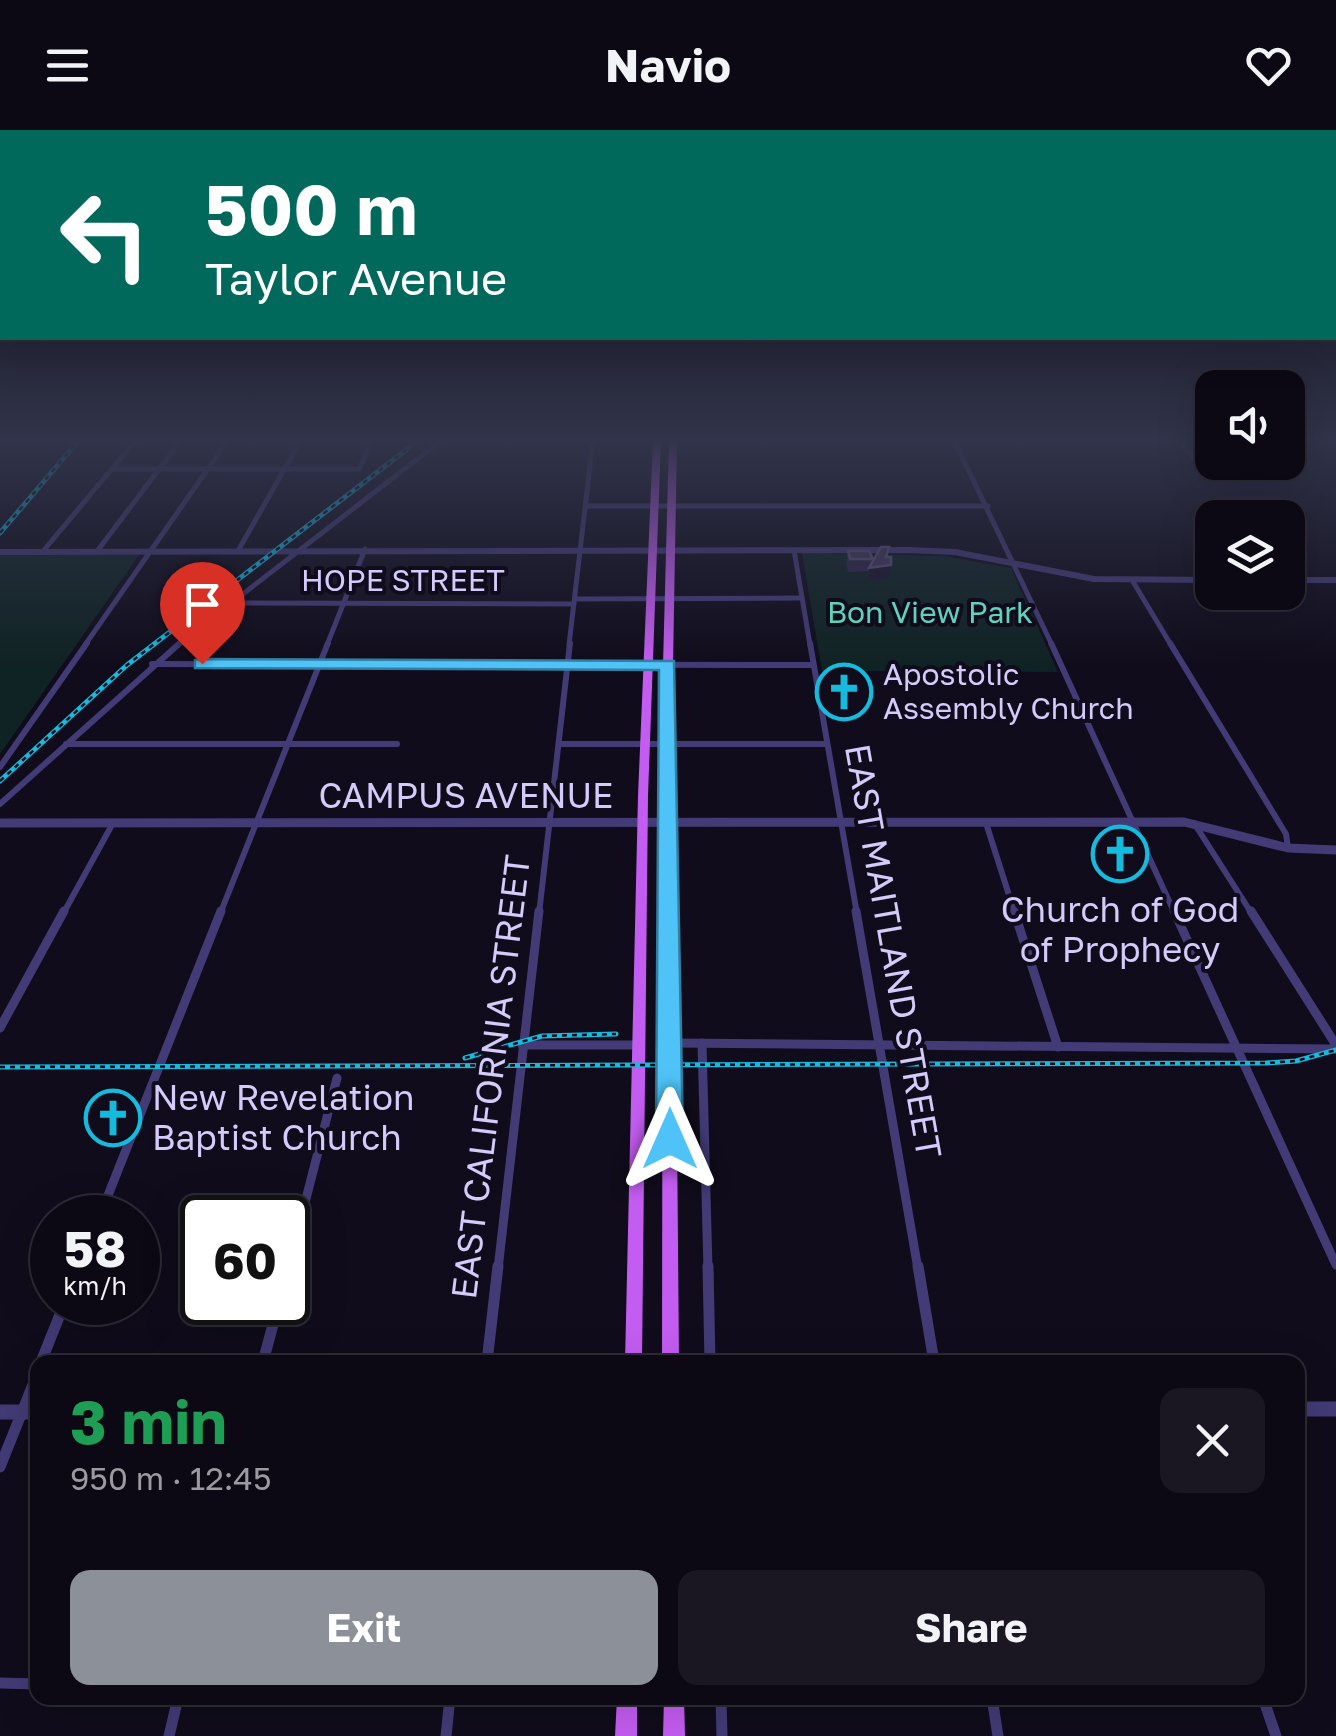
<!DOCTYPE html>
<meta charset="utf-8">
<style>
body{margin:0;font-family:"Golos Text",sans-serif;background:#1a1722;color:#f1f3f6;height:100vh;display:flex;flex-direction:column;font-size:38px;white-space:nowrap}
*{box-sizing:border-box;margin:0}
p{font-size:32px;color:#9a9aa0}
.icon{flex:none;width:55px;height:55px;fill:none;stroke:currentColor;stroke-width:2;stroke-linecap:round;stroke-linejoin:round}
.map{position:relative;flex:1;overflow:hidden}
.side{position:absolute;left:30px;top:1225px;width:1275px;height:350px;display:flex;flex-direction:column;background:#0c0914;border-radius:20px;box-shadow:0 10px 40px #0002,0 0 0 2px #2c2a34}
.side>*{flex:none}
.hud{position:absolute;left:0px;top:0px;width:1338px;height:210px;box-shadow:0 10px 40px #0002,0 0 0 2px #2c2a34;background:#00695c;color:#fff;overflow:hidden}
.controls{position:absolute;left:1195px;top:240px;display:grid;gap:20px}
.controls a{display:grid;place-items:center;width:110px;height:110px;border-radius:20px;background:#0c0914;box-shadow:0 10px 40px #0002,0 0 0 2px #2c2a34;font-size:50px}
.speed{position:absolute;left:30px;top:1065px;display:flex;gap:20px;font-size:50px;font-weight:700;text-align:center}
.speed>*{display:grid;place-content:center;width:130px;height:130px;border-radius:50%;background:#0c0914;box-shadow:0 10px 40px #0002,0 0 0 2px #2c2a34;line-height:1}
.speed small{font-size:25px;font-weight:400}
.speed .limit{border:5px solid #111;border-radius:15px;background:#fff;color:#111}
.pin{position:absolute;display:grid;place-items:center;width:85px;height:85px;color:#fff;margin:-102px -42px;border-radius:50% 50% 50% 0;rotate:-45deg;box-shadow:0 0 10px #0007}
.pin .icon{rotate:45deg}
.me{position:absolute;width:110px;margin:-55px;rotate:0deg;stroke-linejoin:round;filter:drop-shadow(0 0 8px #0008)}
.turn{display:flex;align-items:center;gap:35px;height:210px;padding:0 40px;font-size:45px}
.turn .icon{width:130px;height:130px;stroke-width:2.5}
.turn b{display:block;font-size:70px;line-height:85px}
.round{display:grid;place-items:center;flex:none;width:105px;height:105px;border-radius:20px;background:#1a1722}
.summary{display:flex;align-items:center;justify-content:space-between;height:170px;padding:0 40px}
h1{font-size:60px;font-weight:700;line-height:75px;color:#1e9e55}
.primary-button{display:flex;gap:20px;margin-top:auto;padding:20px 40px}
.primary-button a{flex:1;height:115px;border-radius:20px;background:#8c9099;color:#fff;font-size:40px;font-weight:700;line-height:115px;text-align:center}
.primary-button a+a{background:#1a1722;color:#f1f3f6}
header{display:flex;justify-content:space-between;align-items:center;height:130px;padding:0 40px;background:#0c0914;font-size:45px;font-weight:700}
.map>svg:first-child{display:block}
.green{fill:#102324}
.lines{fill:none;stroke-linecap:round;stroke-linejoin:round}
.minor-far3{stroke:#423b76;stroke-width:5}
.minor-far2{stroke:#423b76;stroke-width:6}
.minor-far1{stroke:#423b76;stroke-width:9}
.minor{stroke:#423b76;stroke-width:11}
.tertiary-far2{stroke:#423b76;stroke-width:6}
.tertiary-far1{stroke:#423b76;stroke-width:9}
.tertiary{stroke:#423b76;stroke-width:15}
.primary{fill:#c35cf0;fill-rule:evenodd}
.rail-casing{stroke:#14bbdd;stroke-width:5}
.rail{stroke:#100c1b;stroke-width:2.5;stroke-dasharray:5;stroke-linecap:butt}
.wall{fill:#2f2647}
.shaded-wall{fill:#1b142e}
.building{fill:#41385b;stroke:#584f74;stroke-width:2.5}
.route{fill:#4fc3f7;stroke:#337fa1;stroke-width:2.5}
.labels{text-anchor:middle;stroke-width:8;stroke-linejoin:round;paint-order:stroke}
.far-street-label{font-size:30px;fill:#d3cbfa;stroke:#100c1b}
.far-park-label{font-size:30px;fill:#5fd2bd;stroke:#100c1b}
.far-poi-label{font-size:30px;fill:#d3cbfa;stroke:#100c1b;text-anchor:start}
.street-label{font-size:35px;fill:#d3cbfa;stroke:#100c1b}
.poi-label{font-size:35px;fill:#d3cbfa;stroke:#100c1b}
</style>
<header><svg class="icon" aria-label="menu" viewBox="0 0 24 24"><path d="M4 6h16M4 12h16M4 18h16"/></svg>Navio<svg class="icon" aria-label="heart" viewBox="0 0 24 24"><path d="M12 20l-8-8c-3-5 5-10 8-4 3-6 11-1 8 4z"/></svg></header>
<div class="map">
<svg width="1336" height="1606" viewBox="0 0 1336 1606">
<rect width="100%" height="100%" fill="#100c1b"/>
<!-- green -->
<g class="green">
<polygon points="802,423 945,426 1011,438 1058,542 822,541"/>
<polygon points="0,424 139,425 0,624"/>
</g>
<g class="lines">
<!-- minor-far3 -->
<g class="minor-far3">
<polyline points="954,310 1052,515"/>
<polyline points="1180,310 1201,338"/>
<polyline points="112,339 359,339 373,310"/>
<polyline points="587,376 988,376"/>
<polyline points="239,419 301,310"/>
<polyline points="44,420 136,310"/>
<polyline points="98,420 181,310"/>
<polyline points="794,420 810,515"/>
<polyline points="1132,450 1171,515"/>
<polyline points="575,469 802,468"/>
<polyline points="232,473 574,474"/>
<polyline points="85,515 228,310"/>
<polyline points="177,515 442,310"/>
<polyline points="327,515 365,419"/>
<polyline points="569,515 593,310"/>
</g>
<!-- minor-far2 -->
<g class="minor-far2">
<polyline points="810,513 857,784"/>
<polyline points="1051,513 1175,784"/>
<polyline points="1170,513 1286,704 1288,718"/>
<polyline points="152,534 813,535"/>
<polyline points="66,614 397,614"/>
<polyline points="560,614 826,614"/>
<polyline points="0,637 87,513"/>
<polyline points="0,674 180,513"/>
<polyline points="986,693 1015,784"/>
<polyline points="1194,693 1252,784"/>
<polyline points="63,784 113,693"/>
<polyline points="220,784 328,513"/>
<polyline points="539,784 570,513"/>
</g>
<!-- minor-far1 -->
<g class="minor-far1">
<polyline points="856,781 918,1139"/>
<polyline points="1014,781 1058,917"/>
<polyline points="1174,781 1336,1135"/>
<polyline points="1251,781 1336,915"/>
<polyline points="0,898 64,781"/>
<polyline points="670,913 1336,919"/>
<polyline points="702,913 708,1139"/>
<polyline points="522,915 637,915"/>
<polyline points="99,1088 221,781"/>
<polyline points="288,1139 337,948"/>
<polyline points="498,1139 539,781"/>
</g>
<!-- minor -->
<g class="minor">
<polyline points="708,1136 710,1232"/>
<polyline points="918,1136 934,1232"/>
<polyline points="41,1232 65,1172"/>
<polyline points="263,1232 279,1172"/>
<polyline points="487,1232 498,1136"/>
<polyline points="0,1337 38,1242"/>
<polyline points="0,1553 38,1554"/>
<polyline points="721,1568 722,1606"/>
<polyline points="992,1568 998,1606"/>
<polyline points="1263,1568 1276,1606"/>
<polyline points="169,1606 178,1568"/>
<polyline points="446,1606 450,1568"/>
</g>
<!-- tertiary-far2 -->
<g class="tertiary-far2">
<polyline points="0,422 908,420 955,422 1094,449 1212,450"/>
<polyline points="1288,450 1336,450"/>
</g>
<!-- tertiary-far1 -->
<polyline class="tertiary-far1" points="0,693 1184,692 1288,718 1336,720"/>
<!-- tertiary -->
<g class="tertiary">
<polyline points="1298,1279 1336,1279"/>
<polyline points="0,1282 38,1282"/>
</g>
<!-- primary -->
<g class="primary">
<polygon points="653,310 661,310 648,666 642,1232 625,1232 638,666"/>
<polygon points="669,310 677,310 673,535 679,1232 662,1232 663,535"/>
<polygon points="617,1568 637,1568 637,1606 615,1606"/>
<polygon points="664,1568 684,1568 685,1606 663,1606"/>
</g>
<!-- rail casing -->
<g class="rail-casing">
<g id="rail">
<polyline points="0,403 79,310"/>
<polyline points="0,651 127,535 419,310"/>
<polyline points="465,928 542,906 616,904"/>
<polyline points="0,937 1266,933 1296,931 1336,920"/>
</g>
</g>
<!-- rail -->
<use href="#rail" class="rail"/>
</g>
<!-- wall -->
<polygon class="wall" points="889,417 887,427 889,447 867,450 868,441 848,442 846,433 848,421 873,429"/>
<!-- shaded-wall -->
<polygon class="shaded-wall" points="891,435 889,447 867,450 869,438"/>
<!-- building -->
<g class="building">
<polygon points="881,417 889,417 886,427 891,427 891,435 869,438"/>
<polygon points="848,421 869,421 873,429 850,429"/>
</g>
<!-- sky -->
<linearGradient id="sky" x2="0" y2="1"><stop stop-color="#09070f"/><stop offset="0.58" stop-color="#31344a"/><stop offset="1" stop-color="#31344a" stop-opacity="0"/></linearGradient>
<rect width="1336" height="535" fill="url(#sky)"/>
<!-- route -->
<polygon class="route" points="202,529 674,531 683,1009 679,1018 670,1021 660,1018 656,1009 659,540 195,538 195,530"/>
<!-- icons -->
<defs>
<g id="church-ring" transform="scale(2.875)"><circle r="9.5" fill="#100c1b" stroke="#14bbdd" stroke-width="1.5"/><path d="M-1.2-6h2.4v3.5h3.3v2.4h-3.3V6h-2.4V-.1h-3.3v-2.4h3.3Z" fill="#14bbdd"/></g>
</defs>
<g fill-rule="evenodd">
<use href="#church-ring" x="844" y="562"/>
<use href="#church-ring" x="1120" y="724"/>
<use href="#church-ring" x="113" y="988"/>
</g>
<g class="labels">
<!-- far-street labels -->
<g class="far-street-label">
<text x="403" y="461">HOPE STREET</text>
</g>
<!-- far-park labels -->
<g class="far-park-label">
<text x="930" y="493">Bon View Park</text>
</g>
<!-- far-poi labels -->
<g class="far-poi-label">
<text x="883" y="555">Apostolic<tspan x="883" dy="34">Assembly Church</tspan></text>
</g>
<!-- street labels -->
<g class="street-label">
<text x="466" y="678">CAMPUS AVENUE</text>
<text transform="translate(893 821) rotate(80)" y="12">EAST MAITLAND STREET</text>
<text transform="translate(491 947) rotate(-83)" y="12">EAST CALIFORNIA STREET</text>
</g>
<!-- poi labels -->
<g class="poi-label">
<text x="1120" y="792">Church of God<tspan x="1120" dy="40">of Prophecy</tspan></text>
<text x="152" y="980" text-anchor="start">New Revelation<tspan x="152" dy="40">Baptist Church</tspan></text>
</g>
</g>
</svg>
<div class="controls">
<a><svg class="icon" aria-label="sound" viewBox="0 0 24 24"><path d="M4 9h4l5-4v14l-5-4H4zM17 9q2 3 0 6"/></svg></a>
<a><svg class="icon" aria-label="layers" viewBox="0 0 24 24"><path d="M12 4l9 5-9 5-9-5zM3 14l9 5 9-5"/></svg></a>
</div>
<div class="speed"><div>58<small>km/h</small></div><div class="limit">60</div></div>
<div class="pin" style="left:202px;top:534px;background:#d93025"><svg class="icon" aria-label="arrive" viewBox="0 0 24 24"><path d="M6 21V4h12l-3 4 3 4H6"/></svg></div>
<svg class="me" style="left:670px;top:1009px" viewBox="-20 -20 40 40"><path d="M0-17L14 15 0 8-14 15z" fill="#4fc3f7" stroke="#fff" stroke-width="4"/></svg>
<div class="hud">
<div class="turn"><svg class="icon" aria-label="left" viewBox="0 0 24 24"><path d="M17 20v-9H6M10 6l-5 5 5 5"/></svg><div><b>500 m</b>Taylor Avenue</div></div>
</div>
<section class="side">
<div class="summary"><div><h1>3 min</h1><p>950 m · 12:45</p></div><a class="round"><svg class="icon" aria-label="close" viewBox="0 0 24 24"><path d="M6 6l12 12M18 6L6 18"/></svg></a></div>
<div class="primary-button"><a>Exit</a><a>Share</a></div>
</section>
</div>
